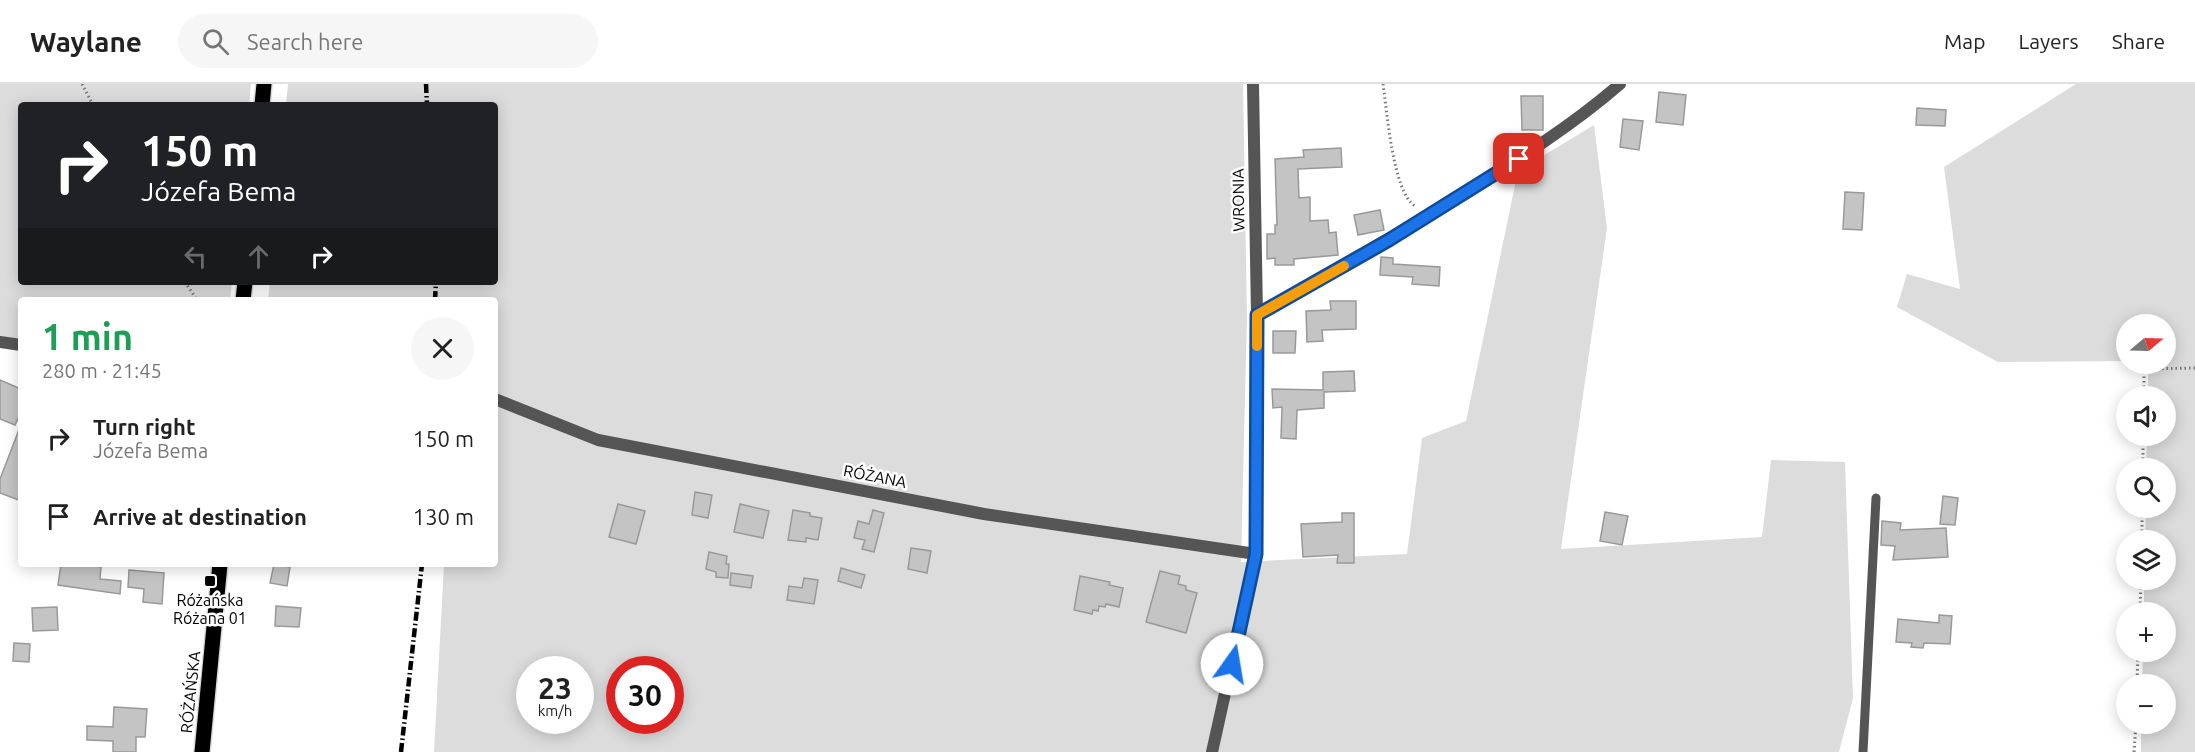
<!DOCTYPE html>
<meta charset="utf-8">
<style>
body{margin:0;font-family:Ubuntu,sans-serif;background:#f6f6f6;color:#222;height:100vh;display:flex;flex-direction:column;font-size:22px;white-space:nowrap}
*{box-sizing:border-box;margin:0}
p{font-size:20px;color:#767676}
.icon{flex:none;width:33px;height:33px;fill:none;stroke:currentColor;stroke-width:2;stroke-linecap:round;stroke-linejoin:round}
.map{position:relative;flex:1;overflow:hidden}
.side{position:absolute;left:18px;top:213px;width:480px;height:270px;display:flex;flex-direction:column;background:#fff;border-radius:6px;box-shadow:0 3px 15px #0003}
.side>*{flex:none}
.hud{position:absolute;left:18px;top:18px;width:480px;height:183px;border-radius:6px;box-shadow:0 3px 15px #0003;background:#202124;color:#fff;overflow:hidden}
.needle{width:39px;rotate:71deg}
.buttons{position:absolute;left:2116px;top:230px;display:grid;gap:12px}
.buttons a{display:grid;place-items:center;width:60px;height:60px;border-radius:50%;background:#fff;box-shadow:0 3px 15px #0003;font-size:30px}
.speed{position:absolute;left:516px;top:572px;display:flex;gap:12px;font-size:30px;font-weight:700;text-align:center}
.speed>*{display:grid;place-content:center;width:78px;height:78px;border-radius:50%;background:#fff;box-shadow:0 3px 15px #0003;line-height:1}
.speed small{font-size:15px;font-weight:400}
.speed .limit{border:9px solid #d22;background:#fff;color:#111}
.pin{position:absolute;display:grid;place-items:center;width:51px;height:51px;color:#fff;margin:-26px;border-radius:12px;box-shadow:0 3px 9px #0006}
.me{position:absolute;width:66px;margin:-33px;rotate:13deg;stroke-linejoin:round;filter:drop-shadow(0 0 4px #0008)}
.turn{display:flex;align-items:center;gap:21px;height:126px;padding:0 24px;font-size:27px}
.turn .icon{width:78px;height:78px;stroke-width:2.5}
.turn b{display:block;font-size:42px;line-height:51px}
.lanes{display:flex;align-items:center;height:57px;padding:0 24px;background:#0003;justify-content:center;gap:30px;direction:ltr}
.lanes .off{opacity:.35}
.round{display:grid;place-items:center;flex:none;width:63px;height:63px;border-radius:32px;background:#f6f6f6}
.head{display:flex;align-items:center;justify-content:space-between;height:102px;padding:0 24px}
h1{font-size:36px;font-weight:700;line-height:45px;color:#1e9e55}
ul{padding:0;list-style:none}
li{display:flex;align-items:center;gap:18px;height:78px;padding:0 24px}
li div{flex:1}
li b{display:block;font-size:22px}
li em{font-style:normal}
header{display:flex;align-items:center;gap:36px;box-sizing:border-box;height:84px;padding:0 30px;background:#fff;border-bottom:2px solid #e0e0e0}
header strong{font-size:28px}
nav{display:flex;gap:33px;margin-inline-start:auto;font-size:21px}
.search{width:420px;height:54px;background:#f6f6f6;display:flex;align-items:center;gap:15px;box-sizing:border-box;padding:0 21px;border-radius:33px;color:#767676;font-size:22px}
.map>svg:first-child{display:block}
.green{fill:#dcdcdc;fill-rule:evenodd}
.building{fill:#c4c4c4;stroke:#999;stroke-width:1.5}
.lines{fill:none;stroke-linecap:round;stroke-linejoin:round}
.primary-casing{stroke:#dbdbdb;stroke-width:18}
.path{stroke:#777;stroke-width:3;stroke-dasharray:1.5 3;stroke-linecap:butt}
.service{stroke:#555;stroke-width:9}
.minor{stroke:#555;stroke-width:12}
.primary{stroke:#000;stroke-width:15}
.rail{stroke:#000;stroke-width:4.5;stroke-dasharray:9 3 1.5 3;stroke-linecap:butt}
.route-casing{stroke:#114b97;stroke-width:15}
.route{stroke:#1a73e8;stroke-width:10}
.slow{stroke:#f59e0b;stroke-width:10}
.poi-dot{fill:#000;stroke:#fff;stroke-width:2}
.labels{text-anchor:middle;stroke-width:5;stroke-linejoin:round;paint-order:stroke}
.street-label{font-size:16px;fill:#000;stroke:#fff}
.poi-label{font-size:16px;fill:#000;stroke:#fff}
</style>
<header>
<strong>Waylane</strong>
<div class="search"><svg class="icon" aria-label="search" viewBox="0 0 24 24"><circle cx="10" cy="10" r="6"/><path d="M15 15l6 6"/></svg>Search here</div>
<nav><a>Map</a><a>Layers</a><a>Share</a></nav>
</header>
<div class="map">
<svg width="2195" height="668" viewBox="0 0 2195 668">
<rect width="100%" height="100%" fill="#fff"/>
<!-- green -->
<g class="green">
<polygon points="0,0 251,0 249,21 21,21 21,198 232,198 230,216 21,216 21,256 0,252"/>
<path d="M288,0H1243L1247,232L1241,478L1407,470L1422,354L1466,337L1518,87L1594,41L1607,144L1561,465L1762,453L1771,376L1845,378L1853,614L1839,668H434L444,480H495V216H268L270,198H495V21H286ZM530,585H580V636H530ZM620,585H670V636H620Z"/>
<polygon points="2076,0 2195,0 2195,668 2141,668 2141,639 2166,639 2166,600 2142,600 2143,567 2166,567 2166,528 2144,528 2144,495 2166,495 2166,456 2145,456 2146,423 2166,423 2166,384 2146,384 2147,351 2166,351 2166,312 2148,312 2148,279 2166,279 2166,240 2127,240 2127,277 1998,278 1897,223 1907,190 1960,205 1944,83"/>
</g>
<!-- building -->
<g class="building">
<polygon points="1659,8 1686,11 1683,41 1656,38"/>
<polygon points="1521,12 1543,12 1543,46 1522,46"/>
<polygon points="1917,24 1946,26 1945,42 1916,41"/>
<polygon points="1623,35 1643,37 1639,66 1620,63"/>
<polygon points="1341,64 1342,83 1298,85 1299,114 1310,113 1310,137 1328,136 1329,149 1336,148 1338,171 1294,175 1294,181 1275,181 1275,174 1267,175 1267,150 1275,150 1275,141 1277,141 1275,75 1304,73 1303,66"/>
<polygon points="1845,108 1864,109 1862,146 1843,145"/>
<polygon points="1380,126 1384,146 1358,151 1354,131"/>
<polygon points="1381,173 1393,174 1393,180 1440,183 1439,202 1412,200 1413,193 1380,191"/>
<polygon points="1330,217 1356,217 1356,245 1322,246 1323,257 1307,258 1306,227 1331,226"/>
<polygon points="1273,247 1296,247 1295,269 1273,269"/>
<polygon points="1354,287 1355,307 1324,308 1324,324 1297,326 1296,355 1281,354 1282,323 1273,324 1272,305 1323,306 1323,288"/>
<polygon points="0,296 21,305 21,328 15,341 0,335"/>
<polygon points="20,343 21,343 21,417 0,409 0,395"/>
<polygon points="695,408 712,411 708,434 692,431"/>
<polygon points="1943,412 1958,414 1955,441 1940,440"/>
<polygon points="618,420 645,427 636,460 609,453"/>
<polygon points="740,420 769,427 763,454 734,448"/>
<polygon points="793,426 810,429 810,432 822,434 818,456 806,454 806,458 788,456"/>
<polygon points="873,426 884,429 874,468 862,465 865,456 854,454 858,437 869,440"/>
<polygon points="1605,428 1628,432 1622,461 1600,457"/>
<polygon points="1342,429 1354,429 1354,479 1337,479 1338,471 1303,473 1301,440 1342,438"/>
<polygon points="1882,437 1901,439 1900,446 1946,444 1948,473 1893,476 1895,462 1881,461"/>
<polygon points="911,464 931,467 927,489 908,485"/>
<polygon points="709,468 727,472 726,480 729,480 728,494 716,493 716,488 706,485"/>
<polygon points="61,480 80,480 101,483 100,495 121,497 120,510 58,501"/>
<polygon points="274,480 290,483 287,502 270,499"/>
<polygon points="841,484 865,491 861,504 838,497"/>
<polygon points="129,486 164,489 162,520 143,518 144,505 128,503"/>
<polygon points="1160,487 1180,492 1178,500 1186,502 1186,506 1197,509 1186,549 1146,538"/>
<polygon points="731,489 753,492 751,504 730,501"/>
<polygon points="1080,492 1110,498 1109,501 1123,504 1119,523 1106,520 1105,523 1099,522 1098,527 1093,526 1092,530 1074,526"/>
<polygon points="804,494 818,496 814,520 787,516 789,502 802,504"/>
<polygon points="276,522 301,524 299,543 275,542"/>
<polygon points="57,523 58,546 33,547 32,524"/>
<polygon points="1939,531 1952,532 1950,560 1924,559 1923,564 1911,563 1912,559 1896,558 1898,535 1939,539"/>
<polygon points="14,559 30,560 29,578 13,577"/>
<polygon points="114,623 147,625 145,653 136,653 136,668 113,668 113,657 87,656 87,642 113,643"/>
</g>
<g class="lines">
<!-- primary casing -->
<g class="primary-casing">
<g id="primary">
<polyline points="262,21 264,0"/>
<polyline points="243,216 245,198"/>
<polyline points="202,668 220,480"/>
</g>
</g>
<!-- path -->
<g class="path">
<polyline points="82,0 93,21"/>
<path d="M1383,0C1387,27 1393,109 1415,122"/>
<polyline points="185,198 197,216"/>
<polyline points="2144,312 2144,285 2195,284"/>
<polyline points="2143,384 2143,351"/>
<polyline points="2142,456 2142,423"/>
<polyline points="2140,528 2141,495"/>
<polyline points="2137,600 2138,567"/>
<polyline points="2134,668 2136,639"/>
</g>
<!-- service -->
<polyline class="service" points="1863,668 1876,414"/>
<!-- minor -->
<g class="minor">
<polyline points="1253,0 1257,231"/>
<polyline points="0,258 21,261"/>
<polyline points="495,315 598,356 984,430 1256,470"/>
<path d="M1212,668L1256,470L1257,231C1329,190 1400,149 1470,105C1522,73 1574,40 1620,0"/>
</g>
<!-- primary -->
<use href="#primary" class="primary"/>
<!-- rail -->
<g class="rail">
<polyline points="426,0 427,21"/>
<polyline points="435,216 436,198"/>
<polyline points="401,668 422,480"/>
</g>
</g>
<g class="lines">
<!-- route casing -->
<g class="route-casing">
<polyline id="route" points="1232,580 1256,470 1257,231 1389,156 1519,75"/>
</g>
<!-- route -->
<use href="#route" class="route"/>
<!-- slow -->
<polyline class="slow" points="1257,262 1257,231 1344,182"/>
</g>
<!-- markers -->
<rect class="poi-dot" x="204" y="491" width="12" height="12" rx="3"/>
<g class="labels">
<!-- street labels -->
<g class="street-label">
<text transform="translate(1238 116) rotate(-91)" y="6">WRONIA</text>
<text transform="translate(875 392) rotate(11)" y="6">RÓŻANA</text>
<text transform="translate(190 608) rotate(-84)" y="6">RÓŻAŃSKA</text>
</g>
<!-- poi labels -->
<g class="poi-label">
<text x="210" y="522">Różańska<tspan x="210" dy="18">Różana 01</tspan></text>
</g>
</g>
</svg>
<div class="buttons">
<a><svg class="needle" viewBox="-14 -14 28 28"><path d="M0-13l5 13h-10z" fill="#e53935"/><path d="M0 13l5-13h-10z" fill="#767676"/></svg></a>
<a><svg class="icon" aria-label="sound" viewBox="0 0 24 24"><path d="M4 9h4l5-4v14l-5-4H4zM17 9q2 3 0 6"/></svg></a>
<a><svg class="icon" aria-label="search" viewBox="0 0 24 24"><circle cx="10" cy="10" r="6"/><path d="M15 15l6 6"/></svg></a>
<a><svg class="icon" aria-label="layers" viewBox="0 0 24 24"><path d="M12 4l9 5-9 5-9-5zM3 14l9 5 9-5"/></svg></a>
<a>+</a>
<a>−</a>
</div>
<div class="speed"><div>23<small>km/h</small></div><div class="limit">30</div></div>
<div class="pin" style="left:1519px;top:75px;background:#d93025"><svg class="icon" aria-label="arrive" viewBox="0 0 24 24"><path d="M6 21V4h12l-3 4 3 4H6"/></svg></div>
<svg class="me" style="left:1232px;top:580px" viewBox="-20 -20 40 40"><circle r="19" fill="#fff"/><path d="M0-13L10 11 0 6-10 11z" fill="#1a73e8"/></svg>
<div class="hud">
<div class="turn"><svg class="icon" aria-label="right" viewBox="0 0 24 24"><path d="M7 20v-9h11M14 6l5 5-5 5"/></svg><div><b>150 m</b>Józefa Bema</div></div>
<div class="lanes"><svg class="icon off" aria-label="left" viewBox="0 0 24 24"><path d="M17 20v-9H6M10 6l-5 5 5 5"/></svg><svg class="icon off" aria-label="ahead" viewBox="0 0 24 24"><path d="M12 20V5M6 11l6-6 6 6"/></svg><svg class="icon" aria-label="right" viewBox="0 0 24 24"><path d="M7 20v-9h11M14 6l5 5-5 5"/></svg></div>
</div>
<section class="side">
<div class="head"><div><h1>1 min</h1><p>280 m · 21:45</p></div><a class="round"><svg class="icon" aria-label="close" viewBox="0 0 24 24"><path d="M6 6l12 12M18 6L6 18"/></svg></a></div>
<ul>
<li><svg class="icon" aria-label="right" viewBox="0 0 24 24"><path d="M7 20v-9h11M14 6l5 5-5 5"/></svg><div><b>Turn right</b><p>Józefa Bema</p></div><em>150 m</em></li>
<li><svg class="icon" aria-label="arrive" viewBox="0 0 24 24"><path d="M6 21V4h12l-3 4 3 4H6"/></svg><div><b>Arrive at destination</b></div><em>130 m</em></li>
</ul>
</section>
</div>
